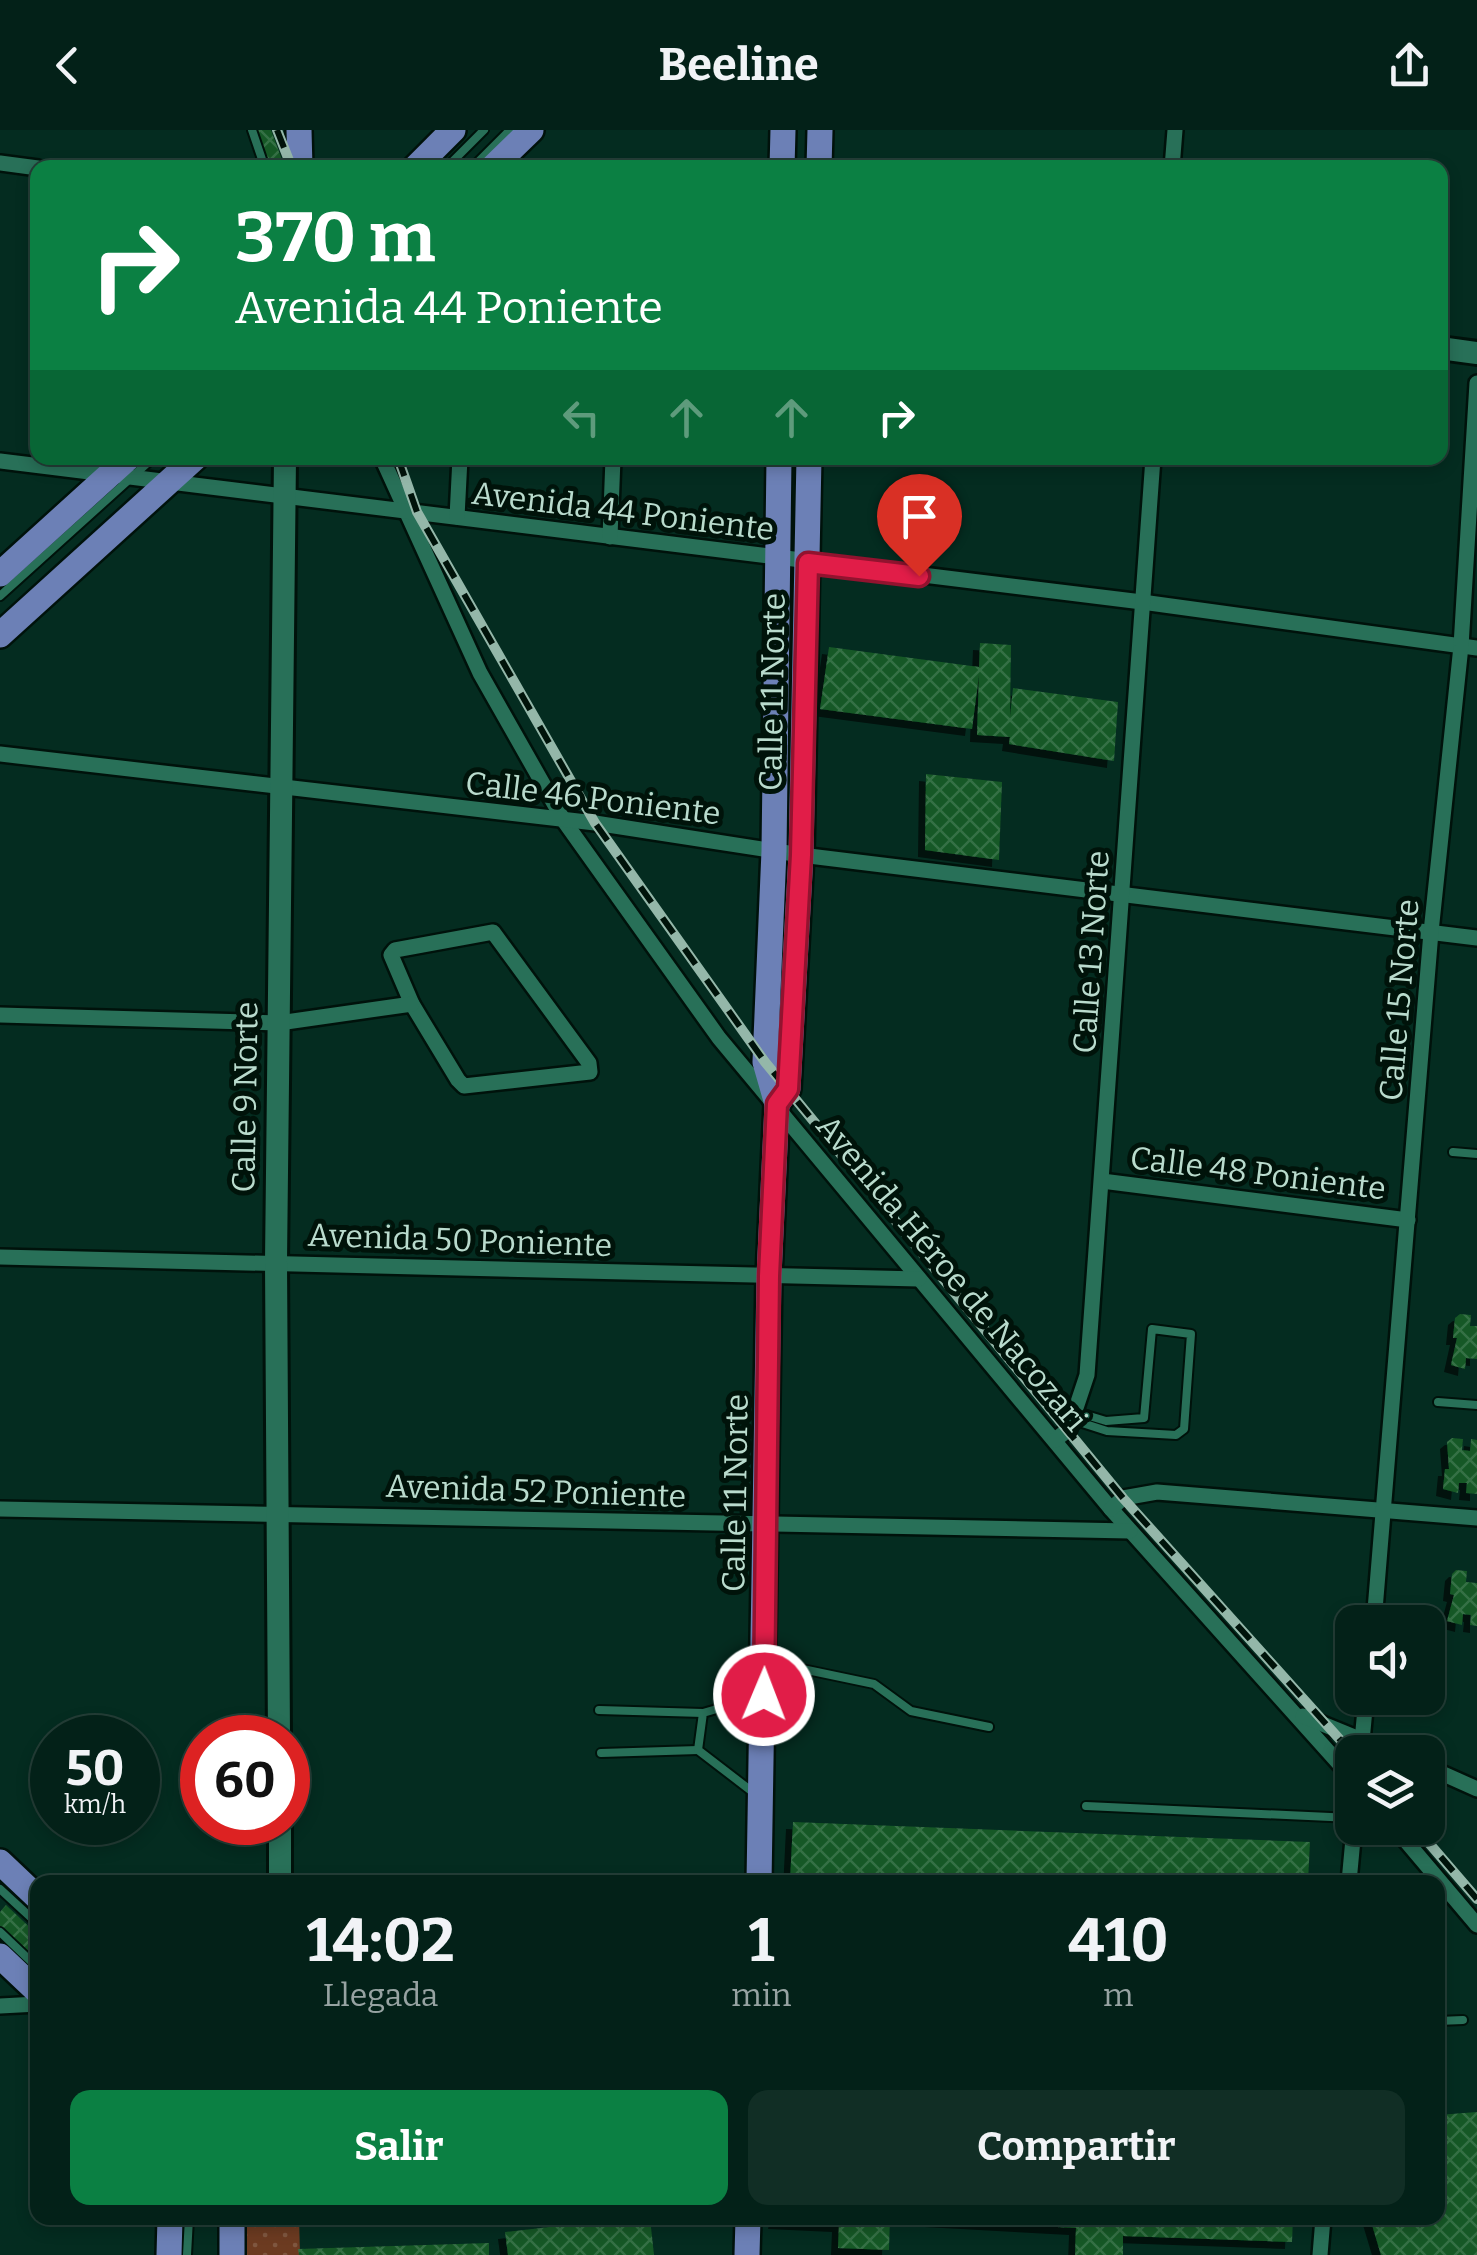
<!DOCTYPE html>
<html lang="es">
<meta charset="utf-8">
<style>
body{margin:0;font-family:Bitter,serif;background:#112e25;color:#f1f3f6;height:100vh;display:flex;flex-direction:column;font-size:38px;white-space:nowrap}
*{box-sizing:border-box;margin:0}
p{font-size:32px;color:#97a3a2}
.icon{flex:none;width:55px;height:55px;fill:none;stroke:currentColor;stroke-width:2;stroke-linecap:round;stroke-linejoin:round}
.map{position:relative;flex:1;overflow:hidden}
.drawer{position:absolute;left:30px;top:1745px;width:1415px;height:350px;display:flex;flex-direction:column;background:#032118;border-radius:20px;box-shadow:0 5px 15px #0003,0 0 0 2px #243e37}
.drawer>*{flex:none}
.banner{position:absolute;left:30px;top:30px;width:1418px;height:305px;border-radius:20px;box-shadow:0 5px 15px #0003,0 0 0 2px #243e37;background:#0b8043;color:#fff;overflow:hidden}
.controls{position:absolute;left:1335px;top:1475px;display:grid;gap:20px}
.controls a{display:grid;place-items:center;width:110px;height:110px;border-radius:20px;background:#032118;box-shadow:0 5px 15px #0003,0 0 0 2px #243e37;font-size:50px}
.speed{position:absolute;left:30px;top:1585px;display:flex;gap:20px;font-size:50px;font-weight:700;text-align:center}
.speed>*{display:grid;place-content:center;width:130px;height:130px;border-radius:50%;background:#032118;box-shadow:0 5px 15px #0003,0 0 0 2px #243e37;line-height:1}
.speed small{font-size:25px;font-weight:400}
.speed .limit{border:15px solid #d22;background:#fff;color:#111}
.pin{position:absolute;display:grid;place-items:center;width:85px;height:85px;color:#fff;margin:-102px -42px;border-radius:50% 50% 50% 0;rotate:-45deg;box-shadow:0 0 10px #0007}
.pin .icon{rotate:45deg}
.me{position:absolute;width:110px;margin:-55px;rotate:1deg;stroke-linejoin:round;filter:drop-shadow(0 0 8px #0008)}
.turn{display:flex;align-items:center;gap:35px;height:210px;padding:0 40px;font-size:45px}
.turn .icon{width:130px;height:130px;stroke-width:2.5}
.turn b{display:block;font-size:70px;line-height:85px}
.lanes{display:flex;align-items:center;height:95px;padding:0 40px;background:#0003;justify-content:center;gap:50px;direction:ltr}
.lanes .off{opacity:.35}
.eta{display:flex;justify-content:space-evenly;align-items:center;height:170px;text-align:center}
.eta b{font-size:60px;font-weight:700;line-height:70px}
.primary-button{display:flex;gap:20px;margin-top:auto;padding:20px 40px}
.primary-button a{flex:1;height:115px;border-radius:20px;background:#0b8043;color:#fff;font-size:40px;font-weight:700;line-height:115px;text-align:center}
.primary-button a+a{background:#112e25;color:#f1f3f6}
header{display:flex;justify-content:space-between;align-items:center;height:130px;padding:0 40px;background:#032118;font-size:45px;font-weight:700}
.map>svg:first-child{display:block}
.park{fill:url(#park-dots)}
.building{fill:url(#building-cross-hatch);filter:url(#shadow)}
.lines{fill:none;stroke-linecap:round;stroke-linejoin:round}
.lane-casing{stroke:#00120b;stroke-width:12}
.street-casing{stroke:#00120b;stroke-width:20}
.secondary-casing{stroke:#00120b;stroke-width:28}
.primary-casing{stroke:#00120b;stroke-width:30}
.lane{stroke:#287058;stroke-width:8}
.street{stroke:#287058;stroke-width:15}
.secondary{stroke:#287058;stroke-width:22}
.primary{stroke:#6c80b6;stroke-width:25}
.rail-casing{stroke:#94b7a9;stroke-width:10}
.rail{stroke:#00130a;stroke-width:6;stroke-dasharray:19;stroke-linecap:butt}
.route-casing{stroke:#92132f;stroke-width:25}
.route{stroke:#e11d48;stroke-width:18}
.labels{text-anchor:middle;stroke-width:10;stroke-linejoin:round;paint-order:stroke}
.street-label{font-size:32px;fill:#b9dbcd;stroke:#00130a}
</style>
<header><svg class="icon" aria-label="back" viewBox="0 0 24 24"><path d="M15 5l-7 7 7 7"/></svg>Beeline<svg class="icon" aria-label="share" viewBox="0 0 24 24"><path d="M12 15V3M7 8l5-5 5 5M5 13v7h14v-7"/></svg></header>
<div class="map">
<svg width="1477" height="2125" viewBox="0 0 1477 2125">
<defs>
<pattern id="park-dots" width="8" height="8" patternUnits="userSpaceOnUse" patternTransform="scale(2.5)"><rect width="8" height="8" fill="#6c3b21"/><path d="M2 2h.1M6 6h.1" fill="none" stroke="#7f5740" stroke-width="1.8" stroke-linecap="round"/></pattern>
<pattern id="building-cross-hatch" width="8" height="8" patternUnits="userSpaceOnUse" patternTransform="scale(2.5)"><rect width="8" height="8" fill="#165826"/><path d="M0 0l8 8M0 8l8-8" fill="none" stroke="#366f44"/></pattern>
<filter id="shadow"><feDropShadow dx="-7" dy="7" stdDeviation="0" flood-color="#0009"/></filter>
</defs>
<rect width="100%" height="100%" fill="#042c20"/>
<!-- park -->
<polygon class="park" points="243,2088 299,2088 300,2125 243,2125"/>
<!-- building -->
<g class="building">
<polygon points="257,0 271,0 285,38 271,38"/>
<polygon points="980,513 1011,515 1010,587 1013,558 1118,572 1114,631 1009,614 1010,607 977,605 979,545 972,599 820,579 829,517 979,537"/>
<polygon points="926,644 1002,652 999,730 925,720"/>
<polygon points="1460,1184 1471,1185 1470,1196 1477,1196 1477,1229 1466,1228 1465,1239 1451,1235 1457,1208 1453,1208 1455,1188"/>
<polygon points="1452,1308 1463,1309 1462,1320 1470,1321 1471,1309 1477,1310 1477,1364 1466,1363 1467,1353 1459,1353 1458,1363 1443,1359 1445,1339 1449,1339 1447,1312"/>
<polygon points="1456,1440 1467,1441 1466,1452 1477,1453 1477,1496 1470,1495 1471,1485 1463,1484 1462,1495 1447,1491 1454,1465 1450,1464 1452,1444"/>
<polygon points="793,1692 1310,1712 1308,1752 790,1752"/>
<polygon points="6,1775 38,1805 38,1833 0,1798 0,1782"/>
<polygon points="1477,1982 1477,2125 1381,2125 1370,2088 1438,2088 1438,1985"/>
<polygon points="627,2088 650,2088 654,2125 508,2125 505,2102"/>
<polygon points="776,2088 890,2088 889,2120 838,2118 839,2095 775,2092"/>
<polygon points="895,2088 1293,2088 1292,2112 1123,2106 1123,2125 1075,2125 1076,2098"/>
<polygon points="489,2113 489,2125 299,2125 298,2119"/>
</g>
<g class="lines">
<!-- lane casing -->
<g class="lane-casing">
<g id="lane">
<polyline points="252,0 265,38"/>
<polyline points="446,38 484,0"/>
<polyline points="472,38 510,0"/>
<polyline points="0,466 153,328"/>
<polyline points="1453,1022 1477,1024"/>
<polyline points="1438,1272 1477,1275"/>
<polyline points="1073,1290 1107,1301 1176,1305 1184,1299 1191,1204 1152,1199 1144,1288 1106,1291 1076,1282"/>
<polyline points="769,1532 874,1554 911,1581 989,1597"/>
<polyline points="599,1580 703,1583"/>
<polyline points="601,1623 698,1620"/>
<polyline points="754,1663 698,1620 703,1583 758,1567"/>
<polyline points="1086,1676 1352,1688"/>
<polyline points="0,1759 38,1794"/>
<polyline points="0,1802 38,1838"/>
<polyline points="1438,1891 1463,1890"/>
<polyline points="187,2125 189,2088"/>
</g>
</g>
<!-- street casing -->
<g class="street-casing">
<g id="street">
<polyline points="0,33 38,38"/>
<polyline points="1172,38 1175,0"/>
<polyline points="382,328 480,543 564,691 719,908 1111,1379 1352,1648"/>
<polyline points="0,331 1142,472 1477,518"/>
<polyline points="457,387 460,328"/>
<polyline points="610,407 613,328"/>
<polyline points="0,624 595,693 801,725 1477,808"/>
<polygon points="493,802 589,933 590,942 464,956 458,950 412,874 391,825 395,820"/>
<polyline points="0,885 279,893 412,874"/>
<polyline points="1102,1051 1408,1090"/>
<polyline points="0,1127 919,1149"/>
<polyline points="1055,1310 1069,1299 1087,1245 1153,328"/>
<polyline points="0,1379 1130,1401"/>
<polyline points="1111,1379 1123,1368 1157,1362 1477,1388"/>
<polyline points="1374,1492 1431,802 1461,516 1477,253"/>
<polyline points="1303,1586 1391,1622"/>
<polyline points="1361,1622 1366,1568"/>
<polyline points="1428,1637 1477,1659"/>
<polyline points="1395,1698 1477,1795"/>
<polyline points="1349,1752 1354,1698"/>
<polyline points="0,1876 38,1874"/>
<polyline points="1320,2125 1323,2088"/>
</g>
</g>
<!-- secondary casing -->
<g class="secondary-casing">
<g id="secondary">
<polyline points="1440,218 1477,223"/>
<polyline points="279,1608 276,1132 285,328"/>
<polyline points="280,1692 280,1752"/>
</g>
</g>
<!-- primary casing -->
<g class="primary-casing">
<g id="primary">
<polyline points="299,0 300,38"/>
<polyline points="415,38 453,0"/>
<polyline points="492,38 531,0"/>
<polyline points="782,38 783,0"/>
<polyline points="819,38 820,0"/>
<polyline points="0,444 128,328"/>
<polyline points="0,505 195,328"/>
<polyline points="777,974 788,959 801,725 809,328"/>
<polyline points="0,1732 38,1768"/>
<polyline points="759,1752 769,1146 777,974 765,932 774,721 779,328"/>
<polyline points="0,1826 38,1862"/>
<polyline points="169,2125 170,2088"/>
<polyline points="232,2125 232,2088"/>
<polyline points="747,2125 748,2088"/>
</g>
</g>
<!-- lane -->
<use href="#lane" class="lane"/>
<!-- street -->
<use href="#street" class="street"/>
<!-- secondary -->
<use href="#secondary" class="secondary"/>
<!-- primary -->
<use href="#primary" class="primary"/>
<!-- rail casing -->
<g class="rail-casing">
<g id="rail">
<polyline points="277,0 292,38"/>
<polyline points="398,328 417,382 595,693 765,932 1123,1368 1352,1623"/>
<polyline points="1416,1698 1477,1769"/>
</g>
</g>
<!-- rail -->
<use href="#rail" class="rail"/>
</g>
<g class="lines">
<!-- route casing -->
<g class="route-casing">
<polyline id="route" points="764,1565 769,1146 777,974 788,959 801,725 808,433 919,446"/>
</g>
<!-- route -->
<use href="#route" class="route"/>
</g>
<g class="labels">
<!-- street labels -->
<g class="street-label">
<text transform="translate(623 381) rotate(7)" y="11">Avenida 44 Poniente</text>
<text transform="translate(772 562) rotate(-89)" y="11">Calle 11 Norte</text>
<text transform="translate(593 668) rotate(7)" y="11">Calle 46 Poniente</text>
<text transform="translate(1091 822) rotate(-86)" y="11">Calle 13 Norte</text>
<text transform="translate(1399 870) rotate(-85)" y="11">Calle 15 Norte</text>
<text transform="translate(245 967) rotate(-89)" y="11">Calle 9 Norte</text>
<text transform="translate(1258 1043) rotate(7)" y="11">Calle 48 Poniente</text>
<text transform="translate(460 1110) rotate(2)" y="11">Avenida 50 Poniente</text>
<text transform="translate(952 1143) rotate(50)" y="11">Avenida Héroe de Nacozari</text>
<text transform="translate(536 1361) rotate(2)" y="11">Avenida 52 Poniente</text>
<text transform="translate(735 1363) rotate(-89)" y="11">Calle 11 Norte</text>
</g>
</g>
</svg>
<div class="controls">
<a><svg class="icon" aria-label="sound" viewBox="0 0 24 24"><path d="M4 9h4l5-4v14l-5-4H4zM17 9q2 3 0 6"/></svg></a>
<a><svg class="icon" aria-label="layers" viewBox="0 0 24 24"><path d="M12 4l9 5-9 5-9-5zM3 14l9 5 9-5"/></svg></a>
</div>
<div class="speed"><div>50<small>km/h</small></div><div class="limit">60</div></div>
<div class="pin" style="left:919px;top:446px;background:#d93025"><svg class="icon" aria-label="arrive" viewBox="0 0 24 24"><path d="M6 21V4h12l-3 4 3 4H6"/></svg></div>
<svg class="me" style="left:764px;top:1565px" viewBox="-20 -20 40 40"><circle r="17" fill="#e11d48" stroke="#fff" stroke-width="3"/><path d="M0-11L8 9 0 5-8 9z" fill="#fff"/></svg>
<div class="banner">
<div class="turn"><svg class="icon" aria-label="right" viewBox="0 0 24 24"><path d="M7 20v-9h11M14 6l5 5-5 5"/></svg><div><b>370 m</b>Avenida 44 Poniente</div></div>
<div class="lanes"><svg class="icon off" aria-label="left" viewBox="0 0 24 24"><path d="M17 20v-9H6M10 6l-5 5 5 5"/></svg><svg class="icon off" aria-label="ahead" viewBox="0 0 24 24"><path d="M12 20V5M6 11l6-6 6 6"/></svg><svg class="icon off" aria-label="ahead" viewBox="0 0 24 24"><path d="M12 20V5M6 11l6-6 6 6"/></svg><svg class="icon" aria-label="right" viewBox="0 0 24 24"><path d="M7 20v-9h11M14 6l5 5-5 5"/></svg></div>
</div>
<section class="drawer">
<div class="eta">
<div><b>14:02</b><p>Llegada</p></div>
<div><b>1</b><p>min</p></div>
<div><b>410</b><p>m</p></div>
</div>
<div class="primary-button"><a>Salir</a><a>Compartir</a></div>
</section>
</div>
